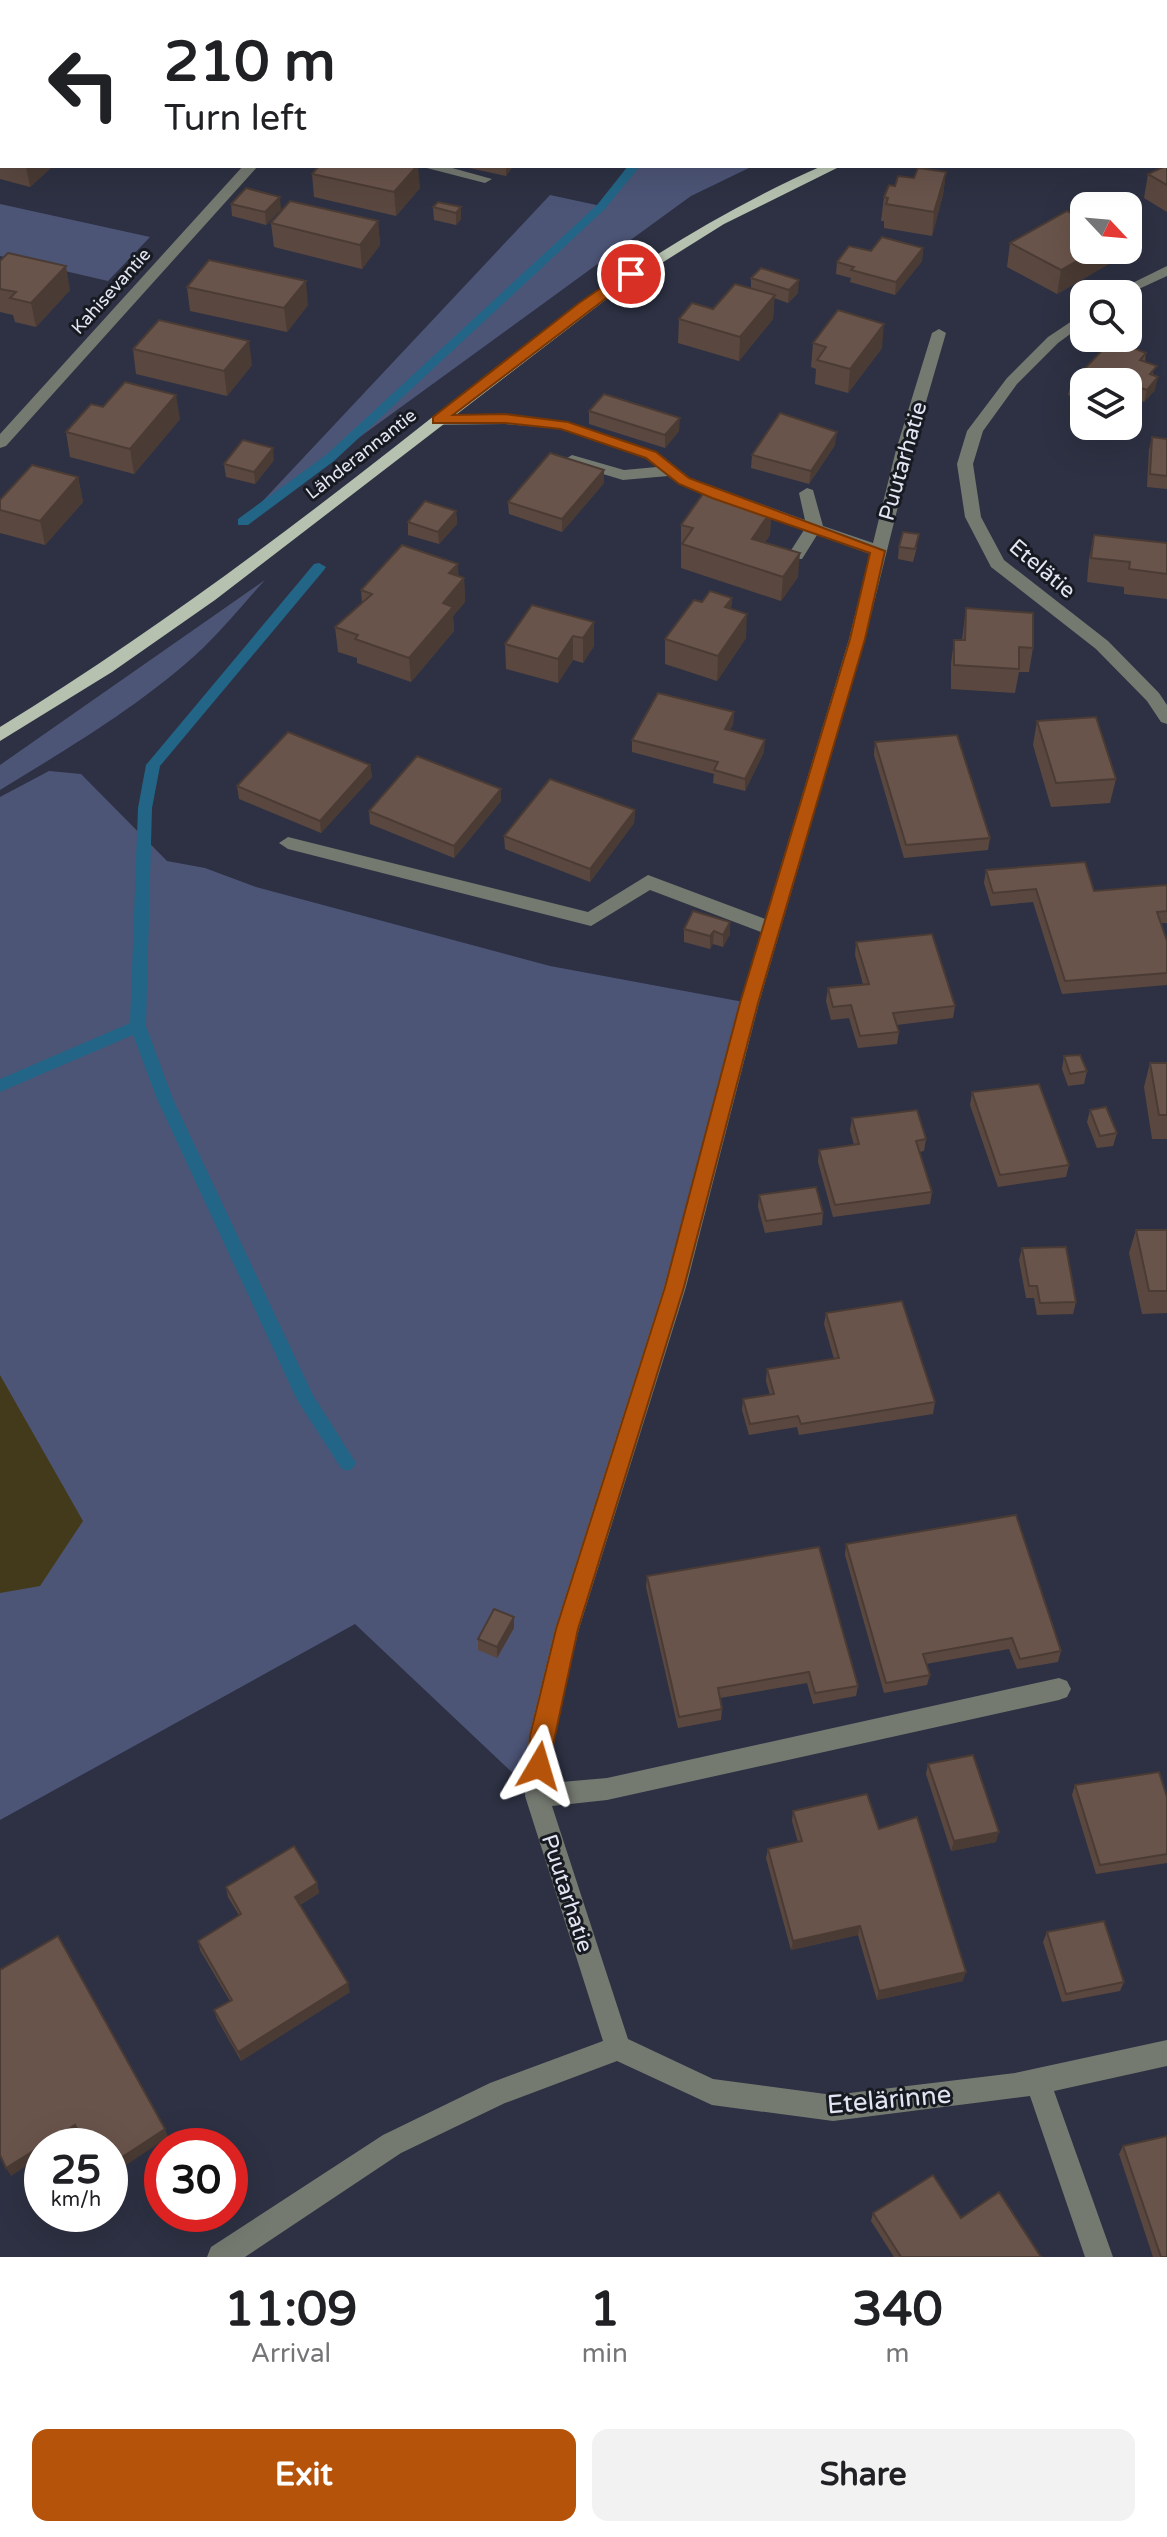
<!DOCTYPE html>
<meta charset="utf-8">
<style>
body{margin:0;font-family:"Varela Round",sans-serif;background:#f2f2f2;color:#202124;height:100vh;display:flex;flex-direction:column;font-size:30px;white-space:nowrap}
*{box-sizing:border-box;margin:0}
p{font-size:26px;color:#757577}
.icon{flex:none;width:44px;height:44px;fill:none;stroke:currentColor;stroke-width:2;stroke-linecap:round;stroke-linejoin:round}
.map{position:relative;height:2257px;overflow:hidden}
.sheet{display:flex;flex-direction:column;background:#fff;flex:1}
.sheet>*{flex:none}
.top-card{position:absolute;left:0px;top:0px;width:1168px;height:168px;box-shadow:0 8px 32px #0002;background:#fff;color:#202124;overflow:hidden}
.needle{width:52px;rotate:116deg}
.buttons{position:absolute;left:1070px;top:192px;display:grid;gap:16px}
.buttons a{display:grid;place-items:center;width:72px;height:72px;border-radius:16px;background:#fff;box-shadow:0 8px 32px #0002;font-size:40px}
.speed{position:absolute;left:24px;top:2128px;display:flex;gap:16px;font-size:40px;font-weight:700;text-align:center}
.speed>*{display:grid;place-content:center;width:104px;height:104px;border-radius:50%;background:#fff;box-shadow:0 8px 32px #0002;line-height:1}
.speed small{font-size:20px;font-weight:400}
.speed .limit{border:12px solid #d22;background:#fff;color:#111}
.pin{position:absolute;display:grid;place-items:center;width:68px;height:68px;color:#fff;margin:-34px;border:4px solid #fff;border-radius:50%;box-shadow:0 2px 8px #0007}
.me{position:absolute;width:88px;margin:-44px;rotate:7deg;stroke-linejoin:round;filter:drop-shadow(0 0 6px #0008)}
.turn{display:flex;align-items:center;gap:28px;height:168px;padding:0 32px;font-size:36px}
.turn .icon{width:104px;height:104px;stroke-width:2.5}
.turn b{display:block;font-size:56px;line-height:68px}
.eta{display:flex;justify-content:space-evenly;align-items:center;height:136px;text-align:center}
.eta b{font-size:48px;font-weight:700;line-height:56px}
.action{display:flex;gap:16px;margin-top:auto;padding:16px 32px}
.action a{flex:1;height:92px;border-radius:16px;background:#b45309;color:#fff;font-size:32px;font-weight:700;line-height:92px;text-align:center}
.action a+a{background:#f2f2f2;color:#202124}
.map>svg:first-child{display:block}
.green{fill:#4d5577}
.sand{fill:#423a1a}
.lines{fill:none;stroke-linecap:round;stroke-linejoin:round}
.stream{fill:#236586;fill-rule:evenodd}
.minor{fill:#757a71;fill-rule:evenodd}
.major{fill:#b6c1af;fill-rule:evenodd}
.wall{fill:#5a4840}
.shaded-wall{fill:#4a3b34}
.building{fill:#69544b;stroke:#4a3b34;stroke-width:2}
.route{fill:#b45309;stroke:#753606;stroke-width:2}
.labels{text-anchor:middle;stroke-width:6;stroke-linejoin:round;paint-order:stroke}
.far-street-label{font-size:18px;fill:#e3e6f2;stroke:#181a22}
.street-label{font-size:22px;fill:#e3e6f2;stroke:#181a22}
.near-street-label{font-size:26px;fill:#e3e6f2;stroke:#181a22}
</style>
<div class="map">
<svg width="1167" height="2257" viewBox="0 0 1167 2257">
<rect width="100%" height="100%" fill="#2d3143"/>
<!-- green -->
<g class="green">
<polygon points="631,166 753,166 691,196 243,522 550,195 601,206"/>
<polygon points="0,204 150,237 108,281 0,256"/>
<path d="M265,580C245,602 225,627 203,648C142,705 70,747 0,790V765Z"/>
<polygon points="49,771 81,774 167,861 205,868 256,887 550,966 749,1003 567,1629 537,1796 355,1624 0,1820 0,797"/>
</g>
<!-- sand -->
<polygon class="sand" points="0,1375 83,1521 40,1586 0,1593"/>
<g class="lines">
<!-- stream -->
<g class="stream">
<polygon points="628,166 640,166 605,209 334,461 248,525 238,525 238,519 326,455 597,205"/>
<polygon points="319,563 326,567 324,570 160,766 152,808 146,1026 173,1099 313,1395 356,1463 353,1468 347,1471 341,1468 297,1400 157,1099 133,1035 0,1092 0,1079 130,1023 138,808 146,765 314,564"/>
</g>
<!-- minor -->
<g class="minor">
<polygon points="0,83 2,84 2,92 0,91"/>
<polygon points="243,166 258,166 6,446 0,448 0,434"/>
<polygon points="419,166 445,166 492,179 485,183"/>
<polygon points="1167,266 1167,276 1128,294 1110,294"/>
<polygon points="1084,313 1084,324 1058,343 1017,384 983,431 973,464 981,517 1004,560 1108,641 1159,693 1167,705 1167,724 1161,722 1147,701 1096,649 991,567 965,517 957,464 967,431 1007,378 1048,337"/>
<polygon points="939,329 946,333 912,450 865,639 759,1003 686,1287 579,1629 553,1736 550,1783 607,1778 1059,1678 1067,1681 1071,1689 1067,1697 1059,1700 607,1800 552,1806 628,2039 713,2079 833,2095 1015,2073 1167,2040 1167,2066 1054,2091 1113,2257 1085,2257 1030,2096 833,2121 712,2105 617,2061 505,2103 401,2153 245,2257 207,2257 211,2247 383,2135 490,2083 603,2041 525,1796 529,1736 555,1629 664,1287 761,932 650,890 591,926 288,849 279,843 288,837 588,912 648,875 765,919 849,639 870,554 817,535 802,559 790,559 788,555 804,530 678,484 668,476 623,480 566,463 564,460 572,455 624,470 657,467 645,458 561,429 505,424 438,425 430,420 438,415 505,414 568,422 657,452 690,478 805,520 799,493 807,488 813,490 823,526 873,543 896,450 932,333"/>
</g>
<!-- major -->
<g class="major">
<rect x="1166" y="72" width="1" height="8"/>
<path d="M822,166H841L724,224L617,291L215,600L112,672L0,741V727C124,651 241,566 356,477C505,361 648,242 822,166Z"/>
</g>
</g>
<!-- wall -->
<g class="wall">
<polygon points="20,0 129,0 127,2 29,2"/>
<polygon points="188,0 257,0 267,2 197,2"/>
<polygon points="602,0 641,0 639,2 613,2"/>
<polygon points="994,0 1048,0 1046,2 994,2"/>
<polygon points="0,26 2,27 2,79 0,78"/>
<polygon points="2,129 2,166 53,166 30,187 0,179 0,131"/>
<polygon points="1167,165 1167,212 1144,198 1148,174"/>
<polygon points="460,166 513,166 506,176"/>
<polygon points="946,172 943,195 932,236 884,228 884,221 881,221 884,197 895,186 914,178"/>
<polygon points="312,174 420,188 396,216 314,197"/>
<polygon points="231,204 281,209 266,225 232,216"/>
<polygon points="433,207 461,207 461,219 456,225 434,220"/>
<polygon points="378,221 380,245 362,269 274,247 271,223"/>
<polygon points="1010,243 1133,250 1057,294 1007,267"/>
<polygon points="923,248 922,261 895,295 850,282 851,278 836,274 837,262 871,251"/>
<polygon points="0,261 70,290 36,327 15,322 13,315 0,312"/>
<polygon points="751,278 798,293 788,303 774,298 773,319 739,361 678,343 679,319 713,309 751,289"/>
<polygon points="187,287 308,305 287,332 190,311"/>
<polygon points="813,343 882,348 848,393 815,384 816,369 811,367"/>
<polygon points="133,349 252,365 227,396 136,374"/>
<polygon points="1146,353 1145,362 1155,376 1155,390 1144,402 1136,399 1128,408 1128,382 1084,382 1084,401 1068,395 1071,383"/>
<polygon points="103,407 180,419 134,474 70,457 66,432"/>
<polygon points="589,411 679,431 665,448 589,424"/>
<polygon points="1152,437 1167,439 1167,489 1147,487 1149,450"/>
<polygon points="835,445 809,484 751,468 752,455"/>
<polygon points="274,460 255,484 226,477 224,464"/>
<polygon points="604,470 604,483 562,532 509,514 508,502"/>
<polygon points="78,477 83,502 45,545 0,533 0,500"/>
<polygon points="456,511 457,524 439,544 408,535 408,522"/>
<polygon points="771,511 770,535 765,542 798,577 781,601 681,568 681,525"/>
<polygon points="1094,535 1167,543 1167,599 1124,594 1124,587 1087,582 1089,559"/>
<polygon points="899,547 917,547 913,562 898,559"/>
<polygon points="458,564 458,576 464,578 465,602 453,616 454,631 411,682 357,663 357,658 338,652 335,627 362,603 361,590"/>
<polygon points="732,598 731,609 746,638 717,681 665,664 665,639"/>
<polygon points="532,605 594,646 583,663 573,660 558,683 506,669 505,644"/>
<polygon points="966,608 1033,648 1029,672 1019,672 1015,693 951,689 951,664 954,640 962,640"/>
<polygon points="734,712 733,724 730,730 764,752 745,791 713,783 714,774 632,752 632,740"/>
<polygon points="1037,721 1116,779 1110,803 1051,807 1033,745"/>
<polygon points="875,742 990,838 988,850 904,858 874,755"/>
<polygon points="370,765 372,777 321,833 239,799 237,786"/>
<polygon points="501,789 501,801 454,858 370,824 369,811"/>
<polygon points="635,810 634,823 590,882 505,849 504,836"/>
<polygon points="986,870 1094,891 1167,885 1167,923 1161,923 1167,941 1167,985 1062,994 1033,902 991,906 984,883"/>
<polygon points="693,911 730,934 723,947 713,944 710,949 684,942 684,929"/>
<polygon points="856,942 955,1006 953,1018 897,1025 899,1032 897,1044 858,1048 849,1018 831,1020 826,1001 828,988 863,984 855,955"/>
<polygon points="1064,1056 1087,1071 1084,1084 1068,1086 1062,1069"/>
<polygon points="1150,1063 1167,1063 1167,1139 1152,1139 1144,1087"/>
<polygon points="972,1092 1069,1165 1066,1177 998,1187 970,1105"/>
<polygon points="1090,1110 1117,1133 1113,1146 1097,1148 1087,1122"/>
<polygon points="852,1118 926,1139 924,1151 919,1152 932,1192 930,1204 833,1217 818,1162 819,1150 854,1145 850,1130"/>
<polygon points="759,1195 823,1213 822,1225 765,1233 758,1207"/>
<polygon points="1136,1230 1167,1230 1167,1313 1142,1314 1129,1253"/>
<polygon points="1022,1248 1076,1302 1073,1314 1037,1315 1034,1298 1026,1298 1019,1260"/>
<polygon points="826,1313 935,1402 933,1414 799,1435 797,1427 749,1435 742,1410 743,1399 770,1395 766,1381 767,1369 834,1359 824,1324"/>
<polygon points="846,1544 1061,1651 1058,1662 1017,1669 1009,1649 926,1664 930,1675 927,1685 884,1693 845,1555"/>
<polygon points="647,1576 858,1686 856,1696 813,1704 807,1683 720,1698 722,1709 721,1720 678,1728 646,1587"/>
<polygon points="514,1628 497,1658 478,1650 478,1639"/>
<polygon points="928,1764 996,1842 951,1851 926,1774"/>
<polygon points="1075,1785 1167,1797 1167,1863 1096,1874 1072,1795"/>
<polygon points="793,1811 879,1829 963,1981 877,2000 858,1935 791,1950 766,1858 768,1849 798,1842 792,1821"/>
<polygon points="317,1883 319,1893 300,1905 350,1992 241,2061 217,2019 214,2010 230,2001 200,1950 198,1941 239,1915 228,1897 226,1887"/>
<polygon points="1047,1932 1124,1982 1120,1991 1062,2002 1043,1942"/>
<polygon points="1123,2146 1167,2257 1153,2257 1119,2154"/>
<polygon points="873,2213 961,2218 1041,2257 894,2257 871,2221"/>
</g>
<!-- shaded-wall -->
<g class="shaded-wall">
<polygon points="107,0 129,0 127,2 107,2"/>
<polygon points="26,166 53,166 30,187"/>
<polygon points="417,166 418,166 420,188 396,216 394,192"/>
<polygon points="506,166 513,166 506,176"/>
<polygon points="946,172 943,195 932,236 934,212"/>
<polygon points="280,197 281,209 266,225 265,212"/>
<polygon points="461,207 461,219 456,225 456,213"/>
<polygon points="378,221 380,245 362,269 360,245"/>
<polygon points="1137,226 1133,250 1057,294 1061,270 1096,250 1128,250 1128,231"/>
<polygon points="923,248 922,261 895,295 896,282"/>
<polygon points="66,266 70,290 36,327 31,303"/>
<polygon points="799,280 798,293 788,303 789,290"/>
<polygon points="306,281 308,305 287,332 284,308"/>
<polygon points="775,295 773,319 739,361 740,337"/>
<polygon points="884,324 882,348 848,393 850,369"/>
<polygon points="249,341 252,365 227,396 224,371"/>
<polygon points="1158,377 1155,390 1144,402 1147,390"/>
<polygon points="1138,387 1136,399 1128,408 1130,395"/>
<polygon points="176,395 180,419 134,474 130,449"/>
<polygon points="680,418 679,431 665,448 665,435"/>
<polygon points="837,432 835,445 809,484 811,471"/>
<polygon points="273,448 274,460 255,484 254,472"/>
<polygon points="604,470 604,483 562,532 562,519"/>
<polygon points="78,477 83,502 45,545 40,521"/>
<polygon points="456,511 457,524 439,544 438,532"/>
<polygon points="771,511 770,535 751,563 752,539"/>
<polygon points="800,553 798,577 781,601 783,577"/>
<polygon points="458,564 459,584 464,578 465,602 453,616 454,631 411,682 409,658 443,603 449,573"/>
<polygon points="732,598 730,622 725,607"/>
<polygon points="747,614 746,638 717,681 718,656"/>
<polygon points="594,622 594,646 583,663 583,638"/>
<polygon points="573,636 573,660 558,683 558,659"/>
<polygon points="734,712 733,724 724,742 725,729"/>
<polygon points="765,740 764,752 745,791 745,779"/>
<polygon points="370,765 372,777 321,833 320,821"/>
<polygon points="501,789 501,801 454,858 454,846"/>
<polygon points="635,810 634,823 590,882 590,869"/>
<polygon points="730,922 730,934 723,947 723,935"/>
<polygon points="714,931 713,944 710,949 710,936"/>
<polygon points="514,1617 514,1628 497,1658 497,1647"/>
<polygon points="999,1832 996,1842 951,1851 954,1841"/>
<polygon points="317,1883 319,1893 297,1906 295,1897"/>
<polygon points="860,1926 858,1935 791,1950 793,1941"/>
<polygon points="966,1972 963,1981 877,2000 879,1991"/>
<polygon points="348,1983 350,1992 241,2061 238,2052"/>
<polygon points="75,2125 79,2133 58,2146 42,2146 42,2156 11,2176 6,2168"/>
<polygon points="165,2129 168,2137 110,2176 110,2165"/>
</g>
<!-- building -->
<g class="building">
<polygon points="212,0 257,0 267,2 210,2"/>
<polygon points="431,0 487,0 485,2 430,2"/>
<polygon points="1011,0 1039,0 1038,2 1019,2"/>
<polygon points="0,26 2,27 2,57 0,56"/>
<polygon points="2,139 2,157 0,156 0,140"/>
<polygon points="1167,165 1167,185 1148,174 1166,166"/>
<polygon points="319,166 417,166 394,192 312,174"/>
<polygon points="918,168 946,172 934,212 886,204 888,198 884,197 889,185 895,186 898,176 914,178"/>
<polygon points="246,188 280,197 265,212 231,204"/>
<polygon points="290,201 378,221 360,245 271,223"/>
<polygon points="438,202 461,207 456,213 433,207"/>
<polygon points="1084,208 1084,250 1096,250 1061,270 1010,243 1067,211 1073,214"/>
<polygon points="1128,221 1137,226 1128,231"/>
<polygon points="882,237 923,248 896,282 851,270 854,267 837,262 849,246 871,251"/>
<polygon points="8,253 66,266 31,303 10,298 16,292 0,289 0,261"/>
<polygon points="209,260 306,281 284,308 187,287"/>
<polygon points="761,268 799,280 789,290 751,278"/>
<polygon points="735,284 775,295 740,337 679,319 692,303 713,309"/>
<polygon points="838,310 884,324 850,369 817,360 826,347 813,343"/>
<polygon points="159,320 249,341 224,371 133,349"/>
<polygon points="1112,340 1146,353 1140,360 1157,366 1150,374 1158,377 1147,390 1138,387 1130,395 1128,394 1128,382 1084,382 1084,388 1071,383"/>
<polygon points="125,382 176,395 130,449 66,432 91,404 103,407"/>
<polygon points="604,394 680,418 665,435 589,411"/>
<polygon points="780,413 837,432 811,471 752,455"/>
<polygon points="1152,437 1167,439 1167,476 1150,474"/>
<polygon points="243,440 273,448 254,472 224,464"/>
<polygon points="550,453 604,470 562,519 508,502"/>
<polygon points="32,465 78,477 40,521 0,510 0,500"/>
<polygon points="705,491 771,511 752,539 800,553 783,577 682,544 693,528 681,525"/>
<polygon points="425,501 456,511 438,532 408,522"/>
<polygon points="903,532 919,534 915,549 899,547"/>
<polygon points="1094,535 1167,543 1167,574 1129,569 1130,562 1091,558"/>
<polygon points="402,545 458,564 449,573 464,578 443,603 453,607 409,658 355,639 358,635 335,627 372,594 361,590"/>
<polygon points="710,591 732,598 725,607 747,614 718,656 665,639 694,600 702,602"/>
<polygon points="532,605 594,622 583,638 573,636 558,659 505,644"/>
<polygon points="966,608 1033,613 1033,648 1019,647 1019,669 954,665 954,640 965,640"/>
<polygon points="658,693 734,712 725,729 765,740 745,779 714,770 718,762 632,740"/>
<polygon points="1096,717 1116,779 1056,783 1037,721"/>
<polygon points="288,732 370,765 320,821 237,786"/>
<polygon points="957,735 990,838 906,845 875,742"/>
<polygon points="417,756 501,789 454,846 369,811"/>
<polygon points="550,779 635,810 590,869 504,836"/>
<polygon points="1085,862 1094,891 1167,885 1167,911 1157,912 1167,941 1167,973 1065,981 1036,889 993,893 986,870"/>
<polygon points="693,911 730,922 723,935 714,931 710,936 684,929"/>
<polygon points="932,934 955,1006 893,1013 899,1032 860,1036 851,1005 833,1007 828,988 869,984 856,942"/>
<polygon points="1080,1055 1087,1071 1070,1074 1064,1056"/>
<polygon points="1150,1063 1167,1063 1167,1115 1159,1115"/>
<polygon points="1039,1084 1069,1165 1000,1175 972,1092"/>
<polygon points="1106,1107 1117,1133 1100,1136 1090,1110"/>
<polygon points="917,1110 926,1139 916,1141 932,1192 835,1205 819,1150 859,1144 852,1118"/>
<polygon points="816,1187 823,1213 766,1221 759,1195"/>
<polygon points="1136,1230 1167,1230 1167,1291 1149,1291"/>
<polygon points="1066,1247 1076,1302 1040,1303 1037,1286 1029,1286 1022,1248"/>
<polygon points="902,1301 935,1402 801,1424 798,1416 750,1424 743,1399 774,1394 767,1369 839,1358 826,1313"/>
<polygon points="1016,1515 1061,1651 1020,1659 1012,1638 923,1654 930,1675 886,1683 846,1544"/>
<polygon points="819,1547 858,1686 815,1693 809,1672 718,1688 722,1709 679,1717 647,1576"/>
<polygon points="494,1609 514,1617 497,1647 478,1639"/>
<polygon points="973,1755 999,1832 954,1841 928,1764"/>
<polygon points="1159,1772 1167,1797 1167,1854 1100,1865 1075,1785"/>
<polygon points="867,1794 879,1829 917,1817 966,1972 879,1991 860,1926 793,1941 768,1849 802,1841 793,1811"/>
<polygon points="294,1846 317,1883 295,1897 348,1983 238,2052 214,2010 232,2000 198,1941 241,1914 226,1887"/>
<polygon points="1104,1921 1124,1982 1066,1994 1047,1932"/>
<polygon points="58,1936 165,2129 110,2165 110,2146 86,2146 75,2125 6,2168 0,2155 0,1970"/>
<polygon points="1167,2136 1167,2257 1161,2257 1123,2146"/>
<polygon points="933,2175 961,2218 999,2192 1041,2257 901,2257 873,2213"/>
</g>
<!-- route -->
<polygon class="route" points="626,271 638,274 453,415 505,414 568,422 656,452 689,478 885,551 865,639 758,1003 684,1287 578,1629 547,1773 539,1776 531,1773 528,1766 530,1736 556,1629 665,1287 740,1003 850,639 870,553 712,498 679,484 646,458 561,429 505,423 433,423 433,417 579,303"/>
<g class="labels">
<!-- far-street labels -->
<g class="far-street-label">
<text transform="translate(111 291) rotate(-48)" y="6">Kahisevantie</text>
<text transform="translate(361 454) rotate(-38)" y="6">Lähderannantie</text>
</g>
<!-- street labels -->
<g class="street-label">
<text transform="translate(902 461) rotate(-74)" y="8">Puutarhatie</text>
<text transform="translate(1043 568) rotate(40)" y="8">Etelätie</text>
<text transform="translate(568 1893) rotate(72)" y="8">Puutarhatie</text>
</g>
<!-- near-street labels -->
<g class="near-street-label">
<text transform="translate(889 2099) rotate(-5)" y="9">Etelärinne</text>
</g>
</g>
</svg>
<div class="buttons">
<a><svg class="needle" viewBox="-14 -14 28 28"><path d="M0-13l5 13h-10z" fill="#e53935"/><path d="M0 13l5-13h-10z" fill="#757577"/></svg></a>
<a><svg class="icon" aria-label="search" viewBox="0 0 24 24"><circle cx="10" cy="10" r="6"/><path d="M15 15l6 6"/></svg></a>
<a><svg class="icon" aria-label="layers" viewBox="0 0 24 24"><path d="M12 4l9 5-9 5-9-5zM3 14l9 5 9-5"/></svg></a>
</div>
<div class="speed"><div>25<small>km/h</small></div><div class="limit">30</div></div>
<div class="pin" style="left:631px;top:274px;background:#d93025"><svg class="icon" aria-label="arrive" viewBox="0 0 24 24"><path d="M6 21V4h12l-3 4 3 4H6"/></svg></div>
<svg class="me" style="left:539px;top:1766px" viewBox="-20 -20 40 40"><path d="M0-17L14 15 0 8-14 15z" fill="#b45309" stroke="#fff" stroke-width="4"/></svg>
<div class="top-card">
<div class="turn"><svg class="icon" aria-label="left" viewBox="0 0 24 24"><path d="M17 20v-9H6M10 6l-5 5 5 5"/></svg><div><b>210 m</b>Turn left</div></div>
</div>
</div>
<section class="sheet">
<div class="eta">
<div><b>11:09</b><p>Arrival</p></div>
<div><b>1</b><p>min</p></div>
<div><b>340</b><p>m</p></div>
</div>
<div class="action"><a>Exit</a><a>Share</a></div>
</section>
